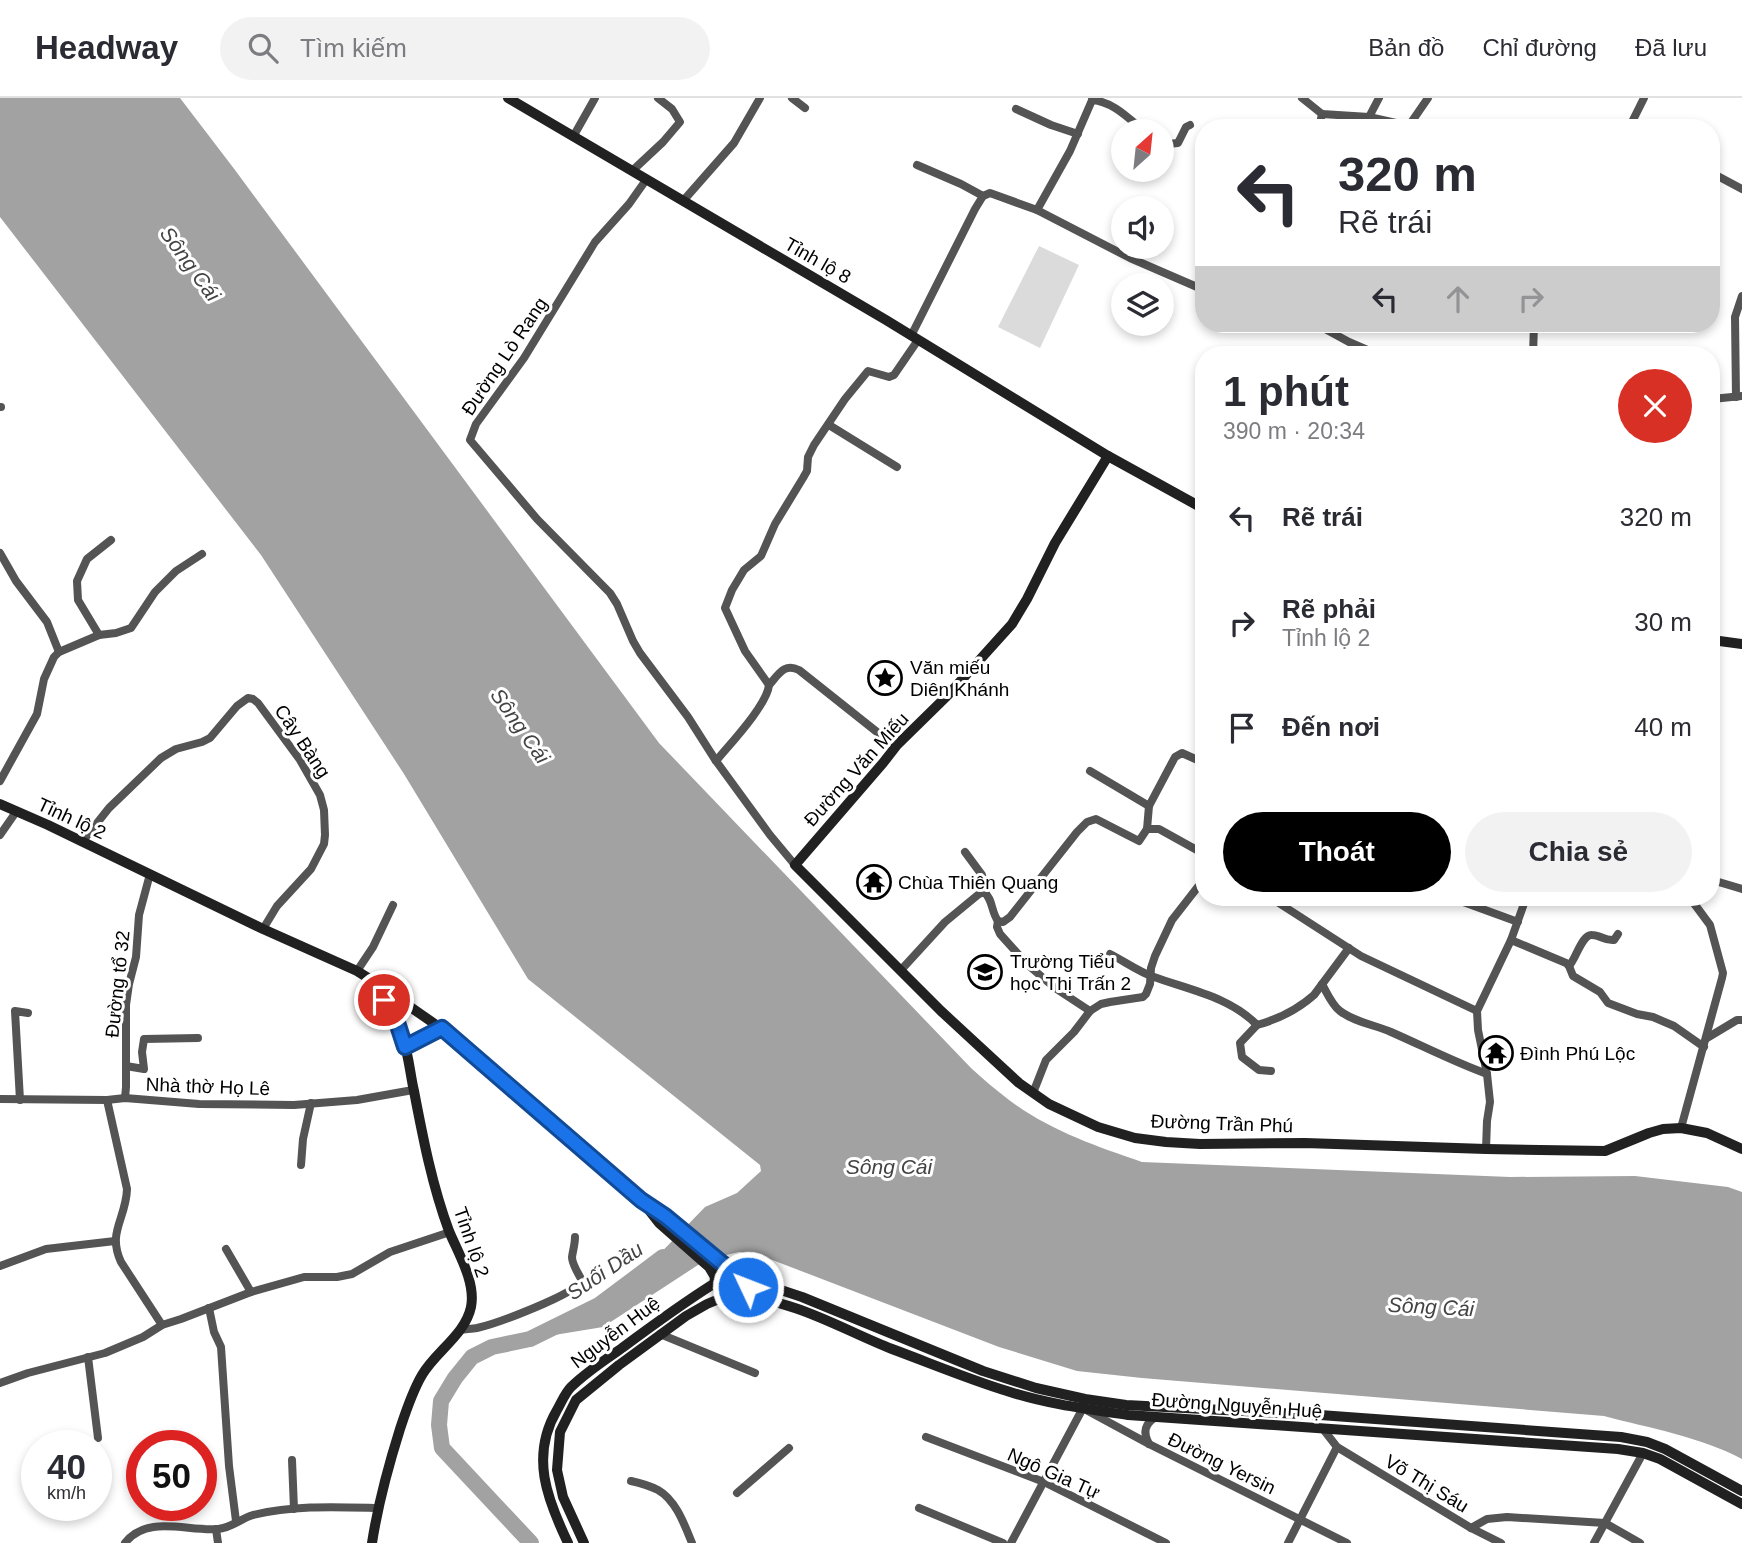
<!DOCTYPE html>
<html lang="vi">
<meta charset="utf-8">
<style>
body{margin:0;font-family:Arial,sans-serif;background:#f2f2f3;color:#2b2b33;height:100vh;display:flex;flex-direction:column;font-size:26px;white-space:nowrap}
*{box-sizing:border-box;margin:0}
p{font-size:23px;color:#7c7c81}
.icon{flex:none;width:38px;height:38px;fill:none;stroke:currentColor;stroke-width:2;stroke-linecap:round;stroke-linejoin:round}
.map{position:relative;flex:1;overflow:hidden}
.sheet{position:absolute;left:1195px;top:248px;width:525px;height:560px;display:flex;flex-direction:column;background:#fff;border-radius:28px;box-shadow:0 4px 10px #0003}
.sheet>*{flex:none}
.top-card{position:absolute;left:1195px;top:21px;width:525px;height:214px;border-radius:28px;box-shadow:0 4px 10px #0003;background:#fff;color:#2b2b33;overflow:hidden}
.needle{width:46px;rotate:27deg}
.controls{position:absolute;left:1111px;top:21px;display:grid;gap:14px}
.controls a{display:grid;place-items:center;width:63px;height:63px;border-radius:50%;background:#fff;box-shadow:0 4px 10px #0003;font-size:35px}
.speed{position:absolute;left:21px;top:1332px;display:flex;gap:14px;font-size:35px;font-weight:700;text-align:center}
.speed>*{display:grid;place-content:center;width:91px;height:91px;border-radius:50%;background:#fff;box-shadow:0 4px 10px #0003;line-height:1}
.speed small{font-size:18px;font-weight:400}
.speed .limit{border:10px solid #d22;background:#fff;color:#111}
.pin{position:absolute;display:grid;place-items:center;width:60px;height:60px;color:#fff;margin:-30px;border:4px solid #fff;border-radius:50%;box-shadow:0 2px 7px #0007}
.me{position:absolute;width:77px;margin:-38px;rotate:313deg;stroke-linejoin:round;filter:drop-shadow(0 0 5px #0008)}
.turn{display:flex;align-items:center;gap:24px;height:147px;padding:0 28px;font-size:32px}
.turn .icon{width:91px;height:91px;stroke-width:2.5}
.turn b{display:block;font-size:49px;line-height:60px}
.lanes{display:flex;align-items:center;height:66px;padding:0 28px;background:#0003;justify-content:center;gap:35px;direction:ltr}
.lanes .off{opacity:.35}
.round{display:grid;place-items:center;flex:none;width:74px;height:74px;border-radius:37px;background:#f2f2f3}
.head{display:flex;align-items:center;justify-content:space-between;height:119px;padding:0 28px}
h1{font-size:42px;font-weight:700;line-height:52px}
.primary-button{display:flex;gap:14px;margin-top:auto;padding:14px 28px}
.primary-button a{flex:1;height:80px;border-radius:42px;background:#000;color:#fff;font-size:28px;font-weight:700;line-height:80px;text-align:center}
.primary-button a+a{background:#f2f2f3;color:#2b2b33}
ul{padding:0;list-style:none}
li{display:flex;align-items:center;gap:21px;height:105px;padding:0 28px}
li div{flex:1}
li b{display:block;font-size:26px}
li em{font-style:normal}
header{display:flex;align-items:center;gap:42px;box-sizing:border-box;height:98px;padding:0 35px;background:#fff;border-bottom:2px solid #e1e1e2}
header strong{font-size:33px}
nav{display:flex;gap:38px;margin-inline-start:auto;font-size:24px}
.search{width:490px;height:63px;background:#f2f2f3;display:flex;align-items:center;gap:18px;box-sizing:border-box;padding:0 24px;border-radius:38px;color:#7c7c81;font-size:26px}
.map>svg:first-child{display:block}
.green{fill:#dbdbdb}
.water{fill:#a2a2a2}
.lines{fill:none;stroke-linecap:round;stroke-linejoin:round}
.river{stroke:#a2a2a2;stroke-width:16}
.street{stroke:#545454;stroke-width:8}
.secondary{stroke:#212121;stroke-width:10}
.route-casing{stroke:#114b97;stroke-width:18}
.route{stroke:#1a73e8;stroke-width:12}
.labels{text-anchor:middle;stroke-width:6;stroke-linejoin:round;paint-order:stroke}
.street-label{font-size:19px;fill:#000;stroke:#fff}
.poi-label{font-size:19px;fill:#000;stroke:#fff;text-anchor:start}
.water-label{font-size:21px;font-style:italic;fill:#434343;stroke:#fff}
</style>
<header>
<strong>Headway</strong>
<div class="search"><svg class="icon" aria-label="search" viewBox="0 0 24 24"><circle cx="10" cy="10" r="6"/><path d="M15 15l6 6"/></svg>Tìm kiếm</div>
<nav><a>Bản đồ</a><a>Chỉ đường</a><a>Đã lưu</a></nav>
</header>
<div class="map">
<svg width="1742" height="1445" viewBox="0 0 1742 1445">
<rect width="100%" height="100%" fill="#fff"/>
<!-- green -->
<polygon class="green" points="1039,148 1079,167 1040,250 998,229"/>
<!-- water -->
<path class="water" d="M0,0H180L235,72L659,645L971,970C983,981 996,992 1009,1002C1049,1032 1095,1048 1142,1064L1510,1079L1635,1078L1728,1089L1742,1094V1361C1701,1339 1649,1330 1604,1318L1142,1280L1077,1273L999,1249L762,1158L739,1154L718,1159L698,1167L603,1229L530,1241L596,1211L643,1183L647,1169L705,1109L737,1095L761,1073L760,1067L528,881L404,676L261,457L0,119Z"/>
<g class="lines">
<!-- river -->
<polyline class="river" points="531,1445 442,1350 439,1327 441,1303 455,1280 472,1259 492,1249 530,1241 599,1207 663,1159"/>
<!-- street -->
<g class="street">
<polyline points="792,0 805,10"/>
<polyline points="1302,0 1322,16 1369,19 1396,25 1409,30"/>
<path d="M1092,2C1114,4 1128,20 1144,33"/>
<polyline points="1016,11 1051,27 1078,36"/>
<polyline points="1369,19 1379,0"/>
<polyline points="1408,29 1428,0"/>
<polyline points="1319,30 1322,16"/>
<polyline points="1629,30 1644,0"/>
<polyline points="573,39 595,0"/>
<polyline points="1162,44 1168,46 1178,45 1186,29 1190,27"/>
<polyline points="917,67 961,86 983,98"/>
<polyline points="632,73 663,44 680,24 672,11 658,0"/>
<polyline points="1712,75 1742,91"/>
<polyline points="646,82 629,106 595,144 524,260 476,326 470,342 537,421 610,495 617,506 633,543 640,555 688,619 716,663 770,737 795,767"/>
<polyline points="683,103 734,45 760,0"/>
<polyline points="1037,112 1070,53 1093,0"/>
<polyline points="1316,226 1349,244 1379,257"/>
<polyline points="911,238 975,111 983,98 990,95 1037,112 1130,160 1204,192"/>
<polyline points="1533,257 1534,226"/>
<polyline points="1736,299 1735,219 1742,198"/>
<polyline points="1712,301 1742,298"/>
<polyline points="0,309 1,309"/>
<polyline points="829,327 897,369"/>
<polyline points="0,455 16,483 47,524 59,554"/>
<polyline points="99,537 78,502 77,483 87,461 111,442"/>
<path d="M769,587C779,576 784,565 799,572L877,634L897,647"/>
<path d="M716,663C730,646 767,607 769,587L745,553L725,510L732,492L744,472L761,458L775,426L803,380L807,373L808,359L814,347L845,301L868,273L889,279L894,277L918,242"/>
<polyline points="1090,673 1149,708"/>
<polyline points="0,683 37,616 44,581 54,559 59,554 99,537 116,535 131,530 155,494 176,473 202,456"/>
<polyline points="1147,731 1159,731 1204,756"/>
<polyline points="0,737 16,714"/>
<polyline points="82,744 109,710 161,660 176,651 202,644 210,640 237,608 248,600 253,601 258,605 300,662 320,697 324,712 325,737 324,746 311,771 277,808 263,831"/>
<polyline points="965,754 982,777 986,795"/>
<polyline points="1712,782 1742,791"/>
<polyline points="1271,800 1361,858 1477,913"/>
<polyline points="1455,801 1518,824"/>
<polyline points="998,823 997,829 1000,836 1028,867 1055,890 1090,913"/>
<polyline points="1511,842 1566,865 1569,868 1573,878 1600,894 1608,905 1637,916 1653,919 1674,928 1704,949"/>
<path d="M1110,856C1124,863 1139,874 1154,879C1190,892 1230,899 1257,927C1279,921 1297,912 1314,897L1349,850"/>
<path d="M1569,868C1576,861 1582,836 1592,837C1600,837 1605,843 1614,842L1618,836"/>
<path d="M901,872L945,824L979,796L984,794C993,801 991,814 998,823L1003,824L1010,819L1077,734L1087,724L1096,721L1139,743L1147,731L1149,708L1175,659L1182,655L1204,665"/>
<polyline points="357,873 373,849 393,807"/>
<path d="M1322,886C1327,895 1332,907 1340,913C1354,924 1375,927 1391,934C1423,948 1454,964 1487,976"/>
<polyline points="1257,927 1240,945 1242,959 1259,972 1271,973"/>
<polyline points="1707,940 1737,922 1742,922"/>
<polyline points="126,968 144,971 142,954 144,941 198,940"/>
<polyline points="1033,995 1046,962 1074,934 1090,913 1101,906 1110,904 1143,899 1146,896 1150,886 1151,870 1155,858 1172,822 1204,781"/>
<polyline points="125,1000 126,989 126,907 129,886 136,859 139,817 150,776"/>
<polyline points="0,1001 107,1002 125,1000 199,1006 294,1007 357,1002 413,992"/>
<polyline points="20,1002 15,913 28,915"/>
<path d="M107,1002L127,1091C126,1121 107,1134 121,1164L162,1227"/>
<polyline points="1681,1030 1722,880 1723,875 1710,827 1690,800"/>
<polyline points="1486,1051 1487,1023 1490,1004 1487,976 1478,932 1477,913 1511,842 1526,800"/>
<polyline points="301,1067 303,1041 311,1005"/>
<polyline points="226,1151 251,1194"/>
<polyline points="0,1168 46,1151 115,1143"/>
<polyline points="209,1210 214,1234 221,1249 229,1368 236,1423"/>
<path d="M460,1232C465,1231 471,1231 477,1230C496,1226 573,1197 582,1183C579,1176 572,1167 572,1159C573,1152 575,1146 575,1139"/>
<polyline points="660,1236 755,1275"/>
<polyline points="88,1259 98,1340"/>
<polyline points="0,1285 28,1275 105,1255 143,1239 162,1227 181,1221 251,1194 304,1179 337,1179 352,1176 390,1154 450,1134"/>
<polyline points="1088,1313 1149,1346 1347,1445"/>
<polyline points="1323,1331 1337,1349 1471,1430 1501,1445"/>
<polyline points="926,1339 1044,1384 1166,1445"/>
<path d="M1149,1346C1143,1335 1144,1326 1156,1319"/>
<polyline points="292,1362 294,1411"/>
<path d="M631,1383C640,1385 650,1388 658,1392C676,1402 685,1428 692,1445"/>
<polyline points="737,1395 789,1350"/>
<polyline points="919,1410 1003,1445"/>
<polyline points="1471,1430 1487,1421 1507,1419 1605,1425 1640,1445"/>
<polyline points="216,1431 218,1445"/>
<path d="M125,1445C147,1416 188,1434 218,1431C231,1430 240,1421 253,1417C294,1407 336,1409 378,1410"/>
<polyline points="1011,1445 1084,1308"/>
<polyline points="1288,1445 1337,1349"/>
<polyline points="1594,1445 1643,1355"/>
</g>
<!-- secondary -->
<g class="secondary">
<polyline points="508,0 886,222 1108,358 1204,411"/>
<polyline points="1108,358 1055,445 1027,501 1012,526 948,597 897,647 883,665 795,767 941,913 1019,985 1049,1006 1098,1029 1135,1040 1166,1044 1200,1046 1305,1045 1486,1051 1605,1053 1649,1035 1663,1031 1681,1030 1707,1035 1742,1051"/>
<polyline points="1712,542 1742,546"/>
<polyline points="0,706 48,727 263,831 357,873 373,883 442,931 641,1102"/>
<polyline points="406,949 442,931"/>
<path d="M725,1170C736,1172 746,1177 748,1189C731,1219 698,1178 725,1170Z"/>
<polyline points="715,1179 709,1169 659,1125 641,1102 665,1118 729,1171"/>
<polyline points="745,1180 802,1199 983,1273 1036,1290 1085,1301 1126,1307 1320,1317 1621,1339 1647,1344 1665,1351 1742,1393"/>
<path d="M736,1199C793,1200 841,1231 892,1251C930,1265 968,1281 1007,1293C1046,1306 1087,1311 1128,1317L1618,1351L1643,1355L1660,1361L1742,1406"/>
<path d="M372,1445C378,1406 388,1369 400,1331C406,1313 412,1294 422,1277C436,1253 465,1237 471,1209C476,1184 458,1155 449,1133C432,1087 423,1040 414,993C410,976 409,958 403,941C397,920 385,903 374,884"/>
<path d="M568,1445C547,1401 530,1358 557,1312C561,1305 565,1295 571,1289C585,1275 606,1261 622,1250C653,1227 683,1205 715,1185"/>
<polyline points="584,1445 563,1399 557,1372 560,1334 576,1302 619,1267 686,1218 707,1206 719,1201 731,1200"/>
</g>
</g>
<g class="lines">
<!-- route casing -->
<g class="route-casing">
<path id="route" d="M384,902L395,918L405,949L442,930L641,1102L665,1118L729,1171C738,1175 746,1178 748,1189"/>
</g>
<!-- route -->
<use href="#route" class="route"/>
</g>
<!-- icons -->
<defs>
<g id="sight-ring" transform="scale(1.75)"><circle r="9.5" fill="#fff" stroke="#000" stroke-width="1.5"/><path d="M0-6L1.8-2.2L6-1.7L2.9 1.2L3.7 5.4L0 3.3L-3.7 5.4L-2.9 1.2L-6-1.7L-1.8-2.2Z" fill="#000"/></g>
<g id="temple-ring" transform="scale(1.75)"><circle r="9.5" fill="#fff" stroke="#000" stroke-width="1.5"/><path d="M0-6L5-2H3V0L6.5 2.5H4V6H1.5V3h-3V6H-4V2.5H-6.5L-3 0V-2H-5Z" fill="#000"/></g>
<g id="school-ring" transform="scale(1.75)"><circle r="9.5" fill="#fff" stroke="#000" stroke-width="1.5"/><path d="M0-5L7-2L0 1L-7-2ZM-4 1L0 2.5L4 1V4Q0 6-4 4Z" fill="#000"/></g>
</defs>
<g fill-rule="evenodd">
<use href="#sight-ring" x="885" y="580"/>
<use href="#temple-ring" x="874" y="784"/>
<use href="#school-ring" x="985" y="874"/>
<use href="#temple-ring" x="1496" y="955"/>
</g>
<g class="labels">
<!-- street labels -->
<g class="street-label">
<text transform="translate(818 162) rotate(30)" y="7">Tỉnh lộ 8</text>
<text transform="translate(504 258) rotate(-56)" y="7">Đường Lò Rang</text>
<text transform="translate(303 643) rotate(56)" y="7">Cây Bàng</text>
<text transform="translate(856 671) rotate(-48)" y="7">Đường Văn Miếu</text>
<text transform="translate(72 720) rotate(25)" y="7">Tỉnh lộ 2</text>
<text transform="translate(117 886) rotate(-84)" y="7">Đường tổ 32</text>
<text transform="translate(208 988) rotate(2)" y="7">Nhà thờ Họ Lê</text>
<text transform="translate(1222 1025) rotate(2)" y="7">Đường Trần Phú</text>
<text transform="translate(472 1144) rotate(71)" y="7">Tỉnh lộ 2</text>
<text transform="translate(615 1234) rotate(-37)" y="7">Nguyễn Huệ</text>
<text transform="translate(1237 1307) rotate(4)" y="7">Đường Nguyễn Huệ</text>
<text transform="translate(1222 1365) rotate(26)" y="7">Đường Yersin</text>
<text transform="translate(1054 1375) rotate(24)" y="7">Ngô Gia Tự</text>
<text transform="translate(1427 1385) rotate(31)" y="7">Võ Thị Sáu</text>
</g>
<!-- poi labels -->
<g class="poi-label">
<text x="910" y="576">Văn miếu<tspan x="910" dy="22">Diên Khánh</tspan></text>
<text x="898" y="791">Chùa Thiên Quang</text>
<text x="1010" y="870">Trường Tiểu<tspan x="1010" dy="22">học Thị Trấn 2</tspan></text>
<text x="1520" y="962">Đình Phú Lộc</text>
</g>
<!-- water labels -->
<g class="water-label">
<text transform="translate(190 166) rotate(54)" y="7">Sông Cái</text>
<text transform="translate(520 628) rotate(55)" y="7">Sông Cái</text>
<text x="889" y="1076">Sông Cái</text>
<text transform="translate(605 1173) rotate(-34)" y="7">Suối Dầu</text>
<text transform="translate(1431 1209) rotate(3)" y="7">Sông Cái</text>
</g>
</g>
</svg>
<div class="controls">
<a><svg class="needle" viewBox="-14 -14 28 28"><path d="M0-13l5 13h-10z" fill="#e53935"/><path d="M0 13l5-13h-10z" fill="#7c7c81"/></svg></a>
<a><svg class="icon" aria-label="sound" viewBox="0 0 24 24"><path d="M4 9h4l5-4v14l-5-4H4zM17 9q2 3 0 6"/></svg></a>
<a><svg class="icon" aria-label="layers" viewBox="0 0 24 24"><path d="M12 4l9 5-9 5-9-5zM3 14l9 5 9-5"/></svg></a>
</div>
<div class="speed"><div>40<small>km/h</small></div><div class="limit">50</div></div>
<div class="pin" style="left:384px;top:902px;background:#d93025"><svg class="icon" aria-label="arrive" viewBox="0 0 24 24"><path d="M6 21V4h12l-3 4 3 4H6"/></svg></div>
<svg class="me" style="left:748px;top:1189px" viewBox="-20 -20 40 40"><circle r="17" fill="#1a73e8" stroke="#fff" stroke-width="3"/><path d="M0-11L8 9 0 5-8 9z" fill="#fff"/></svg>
<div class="top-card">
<div class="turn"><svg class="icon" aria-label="left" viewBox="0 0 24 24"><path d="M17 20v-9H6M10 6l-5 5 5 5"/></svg><div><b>320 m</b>Rẽ trái</div></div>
<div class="lanes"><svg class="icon" aria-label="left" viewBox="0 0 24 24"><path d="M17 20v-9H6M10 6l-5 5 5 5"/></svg><svg class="icon off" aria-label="ahead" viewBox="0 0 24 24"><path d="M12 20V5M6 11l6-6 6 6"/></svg><svg class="icon off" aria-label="right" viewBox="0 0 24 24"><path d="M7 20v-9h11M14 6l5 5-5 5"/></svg></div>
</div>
<section class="sheet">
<div class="head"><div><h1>1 phút</h1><p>390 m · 20:34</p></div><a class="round" style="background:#d93025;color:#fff"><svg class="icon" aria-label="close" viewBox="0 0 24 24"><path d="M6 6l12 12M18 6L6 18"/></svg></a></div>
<ul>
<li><svg class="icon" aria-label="left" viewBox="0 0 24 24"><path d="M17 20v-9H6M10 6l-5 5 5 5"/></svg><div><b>Rẽ trái</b></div><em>320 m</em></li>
<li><svg class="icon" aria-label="right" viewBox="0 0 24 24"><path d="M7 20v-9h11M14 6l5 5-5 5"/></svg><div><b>Rẽ phải</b><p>Tỉnh lộ 2</p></div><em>30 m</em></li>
<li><svg class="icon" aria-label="arrive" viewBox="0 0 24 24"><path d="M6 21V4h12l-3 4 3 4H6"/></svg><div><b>Đến nơi</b></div><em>40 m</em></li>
</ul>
<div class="primary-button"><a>Thoát</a><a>Chia sẻ</a></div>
</section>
</div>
